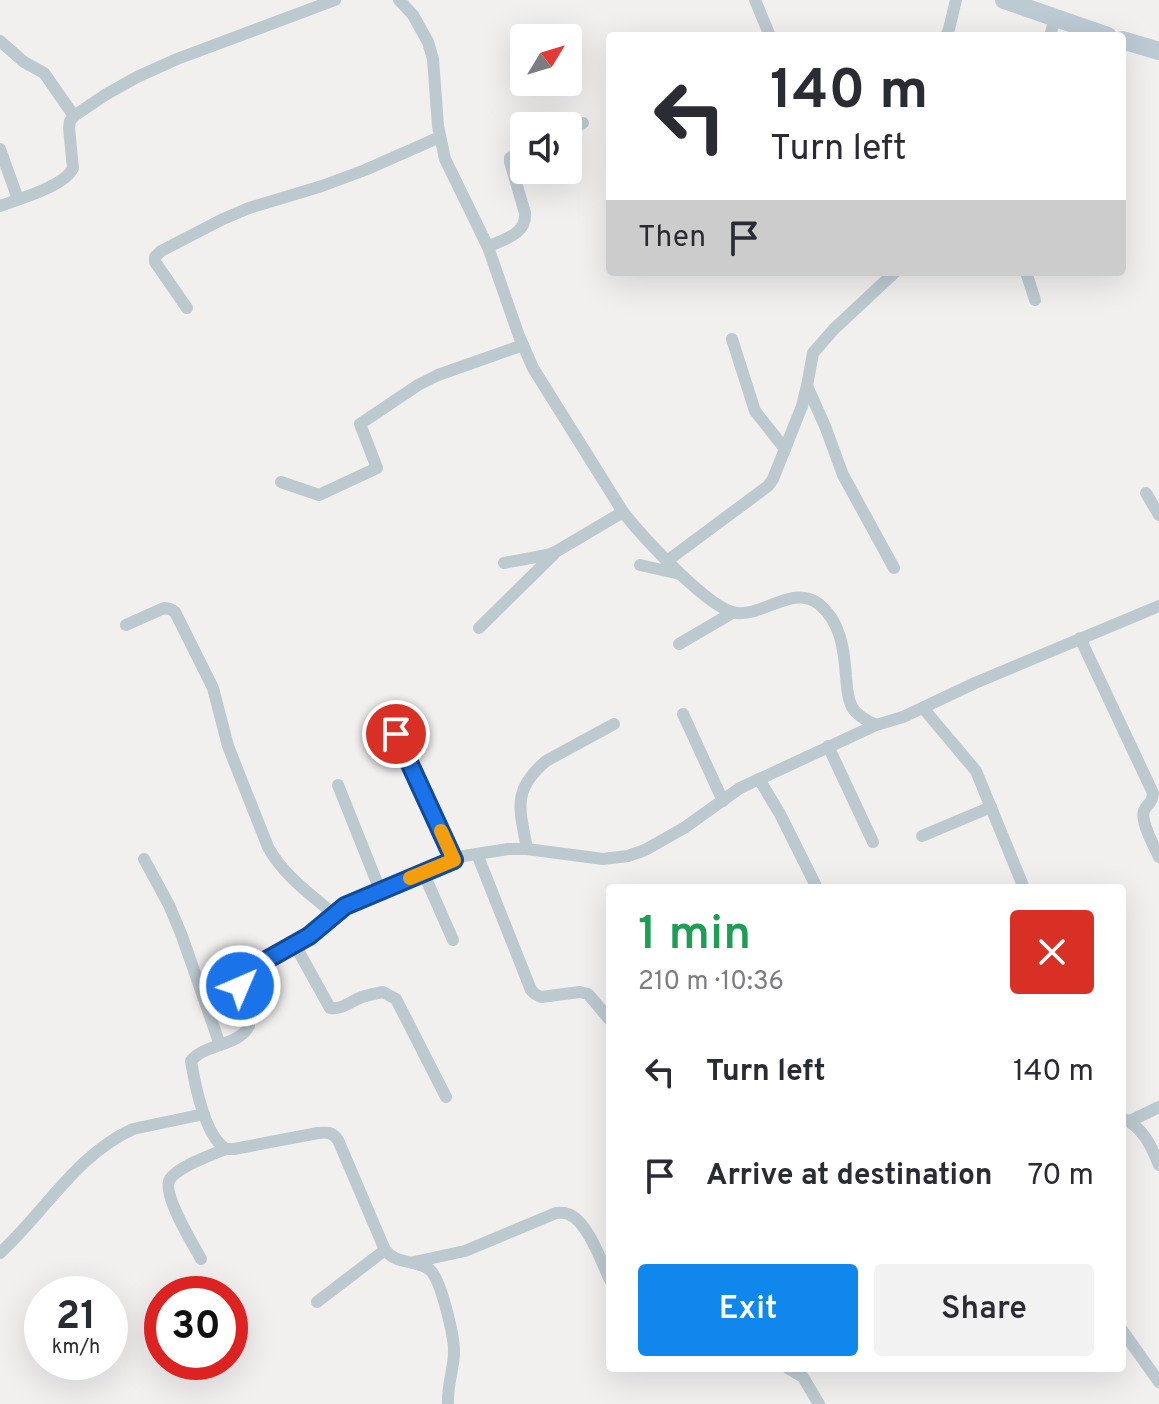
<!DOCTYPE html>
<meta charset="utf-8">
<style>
body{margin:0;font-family:Overpass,sans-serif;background:#f2f2f3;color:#2b2b33;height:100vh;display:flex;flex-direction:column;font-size:30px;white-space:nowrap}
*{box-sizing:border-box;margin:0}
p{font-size:26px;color:#7c7c81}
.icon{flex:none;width:44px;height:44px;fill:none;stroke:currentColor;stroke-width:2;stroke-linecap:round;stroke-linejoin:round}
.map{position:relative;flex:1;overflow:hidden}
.side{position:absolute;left:606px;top:884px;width:520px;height:488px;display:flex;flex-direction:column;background:#fff;border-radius:8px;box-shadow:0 8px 32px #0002}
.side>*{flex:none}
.guide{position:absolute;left:606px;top:32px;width:520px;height:244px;border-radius:8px;box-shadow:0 8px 32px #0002;background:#fff;color:#2b2b33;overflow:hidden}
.needle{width:52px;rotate:52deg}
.fabs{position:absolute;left:510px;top:24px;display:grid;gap:16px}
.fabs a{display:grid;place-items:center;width:72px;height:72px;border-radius:8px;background:#fff;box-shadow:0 8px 32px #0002;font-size:40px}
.speed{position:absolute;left:24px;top:1276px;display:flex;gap:16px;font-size:40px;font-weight:700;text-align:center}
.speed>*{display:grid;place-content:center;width:104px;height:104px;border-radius:50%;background:#fff;box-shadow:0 8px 32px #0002;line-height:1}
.speed small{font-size:20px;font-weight:400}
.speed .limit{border:12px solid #d22;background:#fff;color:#111}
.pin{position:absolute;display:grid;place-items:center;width:68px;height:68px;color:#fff;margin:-34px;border:4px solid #fff;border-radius:50%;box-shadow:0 2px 8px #0007}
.me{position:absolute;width:88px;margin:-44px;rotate:45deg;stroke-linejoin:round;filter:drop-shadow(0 0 6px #0008)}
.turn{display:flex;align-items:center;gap:28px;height:168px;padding:0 32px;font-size:36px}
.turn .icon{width:104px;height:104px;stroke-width:2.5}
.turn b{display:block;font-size:56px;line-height:68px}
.then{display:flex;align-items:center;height:76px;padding:0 32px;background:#0003;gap:16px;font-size:30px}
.round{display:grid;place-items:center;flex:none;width:84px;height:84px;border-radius:8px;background:#f2f2f3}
.headline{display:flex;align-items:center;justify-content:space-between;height:136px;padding:0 32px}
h1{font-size:48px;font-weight:600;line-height:60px;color:#1e9e55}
.cta{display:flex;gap:16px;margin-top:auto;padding:16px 32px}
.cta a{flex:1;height:92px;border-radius:8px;background:#0f87ec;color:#fff;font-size:32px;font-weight:600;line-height:92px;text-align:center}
.cta a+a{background:#f2f2f3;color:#2b2b33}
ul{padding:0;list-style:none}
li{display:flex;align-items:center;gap:24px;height:104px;padding:0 32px}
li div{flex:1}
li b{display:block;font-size:30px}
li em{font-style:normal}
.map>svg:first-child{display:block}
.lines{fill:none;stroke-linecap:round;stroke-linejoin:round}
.street{stroke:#bcc9cf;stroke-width:12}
.secondary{stroke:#bccad4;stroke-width:18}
.route-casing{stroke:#114b97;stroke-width:20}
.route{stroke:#1a73e8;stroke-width:14}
.slow{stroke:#f59e0b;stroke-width:14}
</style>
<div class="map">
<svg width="1159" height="1404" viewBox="0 0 1159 1404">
<rect width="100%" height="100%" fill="#f2efef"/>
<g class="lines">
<!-- street -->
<g class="street">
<path d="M399,0L413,15L428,42L433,59L438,126L445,159L488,247L519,336L533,368L623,512C641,535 710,611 737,613C764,616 793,584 819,604C841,622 844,650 846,676C847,686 847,698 852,707C857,716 867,721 876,725"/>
<polyline points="755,0 770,36"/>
<polyline points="946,36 949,29 956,0"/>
<polyline points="1050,36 1055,18"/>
<polyline points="0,41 24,62 44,73 74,116"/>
<polyline points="568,130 583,123"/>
<polyline points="0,149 18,199"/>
<path d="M0,206C19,199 65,186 73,168L69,128L70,121L74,116L105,95L137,77L177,59L335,0"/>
<path d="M488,247C504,239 527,234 525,213L510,162V158L524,150"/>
<polyline points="1026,272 1035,300"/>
<polyline points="187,308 155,262 155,257 161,251 223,219 249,208 322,186 365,170 440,137"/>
<polyline points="732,339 755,411 785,449"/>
<polyline points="807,386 825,426 843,475 894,568"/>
<polyline points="281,482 319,495 377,468 360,424 418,385 438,375 523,345"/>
<polyline points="1146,493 1159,515"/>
<polyline points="667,561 768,486 773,479 802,406 807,386 813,353 834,329 895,272"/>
<polyline points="504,563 547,555 557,551 623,512"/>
<polyline points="640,565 680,574"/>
<path d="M126,625L164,608L170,609L175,612L213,688L228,746L268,847C283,875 310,894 335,915"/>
<polyline points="479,628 554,554"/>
<path d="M1080,638L1153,793C1152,805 1147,803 1144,811C1140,821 1155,848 1159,857"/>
<polyline points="679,644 732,613"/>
<polyline points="923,708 976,771 1024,888"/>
<polyline points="683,714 723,801"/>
<polyline points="396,734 454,860"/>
<polyline points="828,746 873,842"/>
<polyline points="759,779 780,814 817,888"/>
<polyline points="338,785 380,890"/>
<polyline points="922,836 991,807"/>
<path d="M527,849C520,809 511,791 546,761L614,724"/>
<polyline points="477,854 531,990 535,994 541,997 580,992 588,994 610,1020"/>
<polyline points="144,859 169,905 182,936 220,1045"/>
<polyline points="423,872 453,940"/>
<path d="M295,945L330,1008C342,1010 351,1001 362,997C369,995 376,993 383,992L396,999L446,1097"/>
<path d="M1122,1118C1143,1127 1151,1145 1159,1165"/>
<polyline points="1130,1121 1159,1107"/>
<path d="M0,1253C44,1213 77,1154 133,1129L204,1114"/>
<path d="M201,1259C193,1244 161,1193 170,1179C179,1166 211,1155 226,1149"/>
<path d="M414,1262L465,1251L556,1213C561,1213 564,1212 568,1214C587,1220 602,1263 610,1280"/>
<polyline points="317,1302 385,1250"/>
<polyline points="1122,1330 1159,1382"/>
<polyline points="788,1368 803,1377 819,1404"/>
<path d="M448,1404C447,1387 453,1371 454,1354C455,1339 441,1279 430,1270C417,1259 396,1265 385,1250L338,1140C332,1132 328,1132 318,1133L234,1149H226C205,1136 195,1085 191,1061C205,1043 238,1047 249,1026C247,1008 234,985 247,971L309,936L345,906L464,856L508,849H527L603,859L628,856L645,850L684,828L740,788L876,725L903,717L975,683L1159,606"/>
</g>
<!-- secondary -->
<g class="secondary">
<polyline points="1004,0 1108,36"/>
<polyline points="1122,40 1159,51"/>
</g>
</g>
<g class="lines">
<!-- route casing -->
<g class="route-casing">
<polyline id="route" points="240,986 240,980 247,971 309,936 345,906 454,860 396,734"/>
</g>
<!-- route -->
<use href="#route" class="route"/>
<!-- slow -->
<polyline class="slow" points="410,878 454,860 441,831"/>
</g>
</svg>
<div class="fabs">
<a><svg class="needle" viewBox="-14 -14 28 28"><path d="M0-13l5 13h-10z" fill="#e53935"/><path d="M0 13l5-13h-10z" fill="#7c7c81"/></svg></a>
<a><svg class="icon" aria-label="sound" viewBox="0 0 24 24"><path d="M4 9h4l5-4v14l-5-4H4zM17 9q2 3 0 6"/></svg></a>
</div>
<div class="speed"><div>21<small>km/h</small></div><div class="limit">30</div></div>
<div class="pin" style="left:396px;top:734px;background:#d93025"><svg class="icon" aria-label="arrive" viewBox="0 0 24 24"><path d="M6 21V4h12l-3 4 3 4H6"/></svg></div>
<svg class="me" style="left:240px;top:986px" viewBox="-20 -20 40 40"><circle r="17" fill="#1a73e8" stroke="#fff" stroke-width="3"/><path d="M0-11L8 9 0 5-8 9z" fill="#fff"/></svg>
<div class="guide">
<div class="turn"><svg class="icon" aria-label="left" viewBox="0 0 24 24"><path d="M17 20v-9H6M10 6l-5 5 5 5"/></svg><div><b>140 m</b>Turn left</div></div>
<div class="then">Then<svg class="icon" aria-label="arrive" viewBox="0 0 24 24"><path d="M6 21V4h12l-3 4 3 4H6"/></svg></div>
</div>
<section class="side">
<div class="headline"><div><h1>1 min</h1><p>210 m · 10:36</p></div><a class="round" style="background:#d93025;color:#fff"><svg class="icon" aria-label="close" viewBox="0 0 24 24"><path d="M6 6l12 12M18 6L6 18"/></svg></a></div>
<ul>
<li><svg class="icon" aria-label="left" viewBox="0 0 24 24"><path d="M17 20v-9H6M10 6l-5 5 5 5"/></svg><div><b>Turn left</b></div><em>140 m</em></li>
<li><svg class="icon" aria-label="arrive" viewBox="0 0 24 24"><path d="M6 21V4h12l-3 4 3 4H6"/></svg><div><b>Arrive at destination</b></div><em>70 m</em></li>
</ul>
<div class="cta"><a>Exit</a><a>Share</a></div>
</section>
</div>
